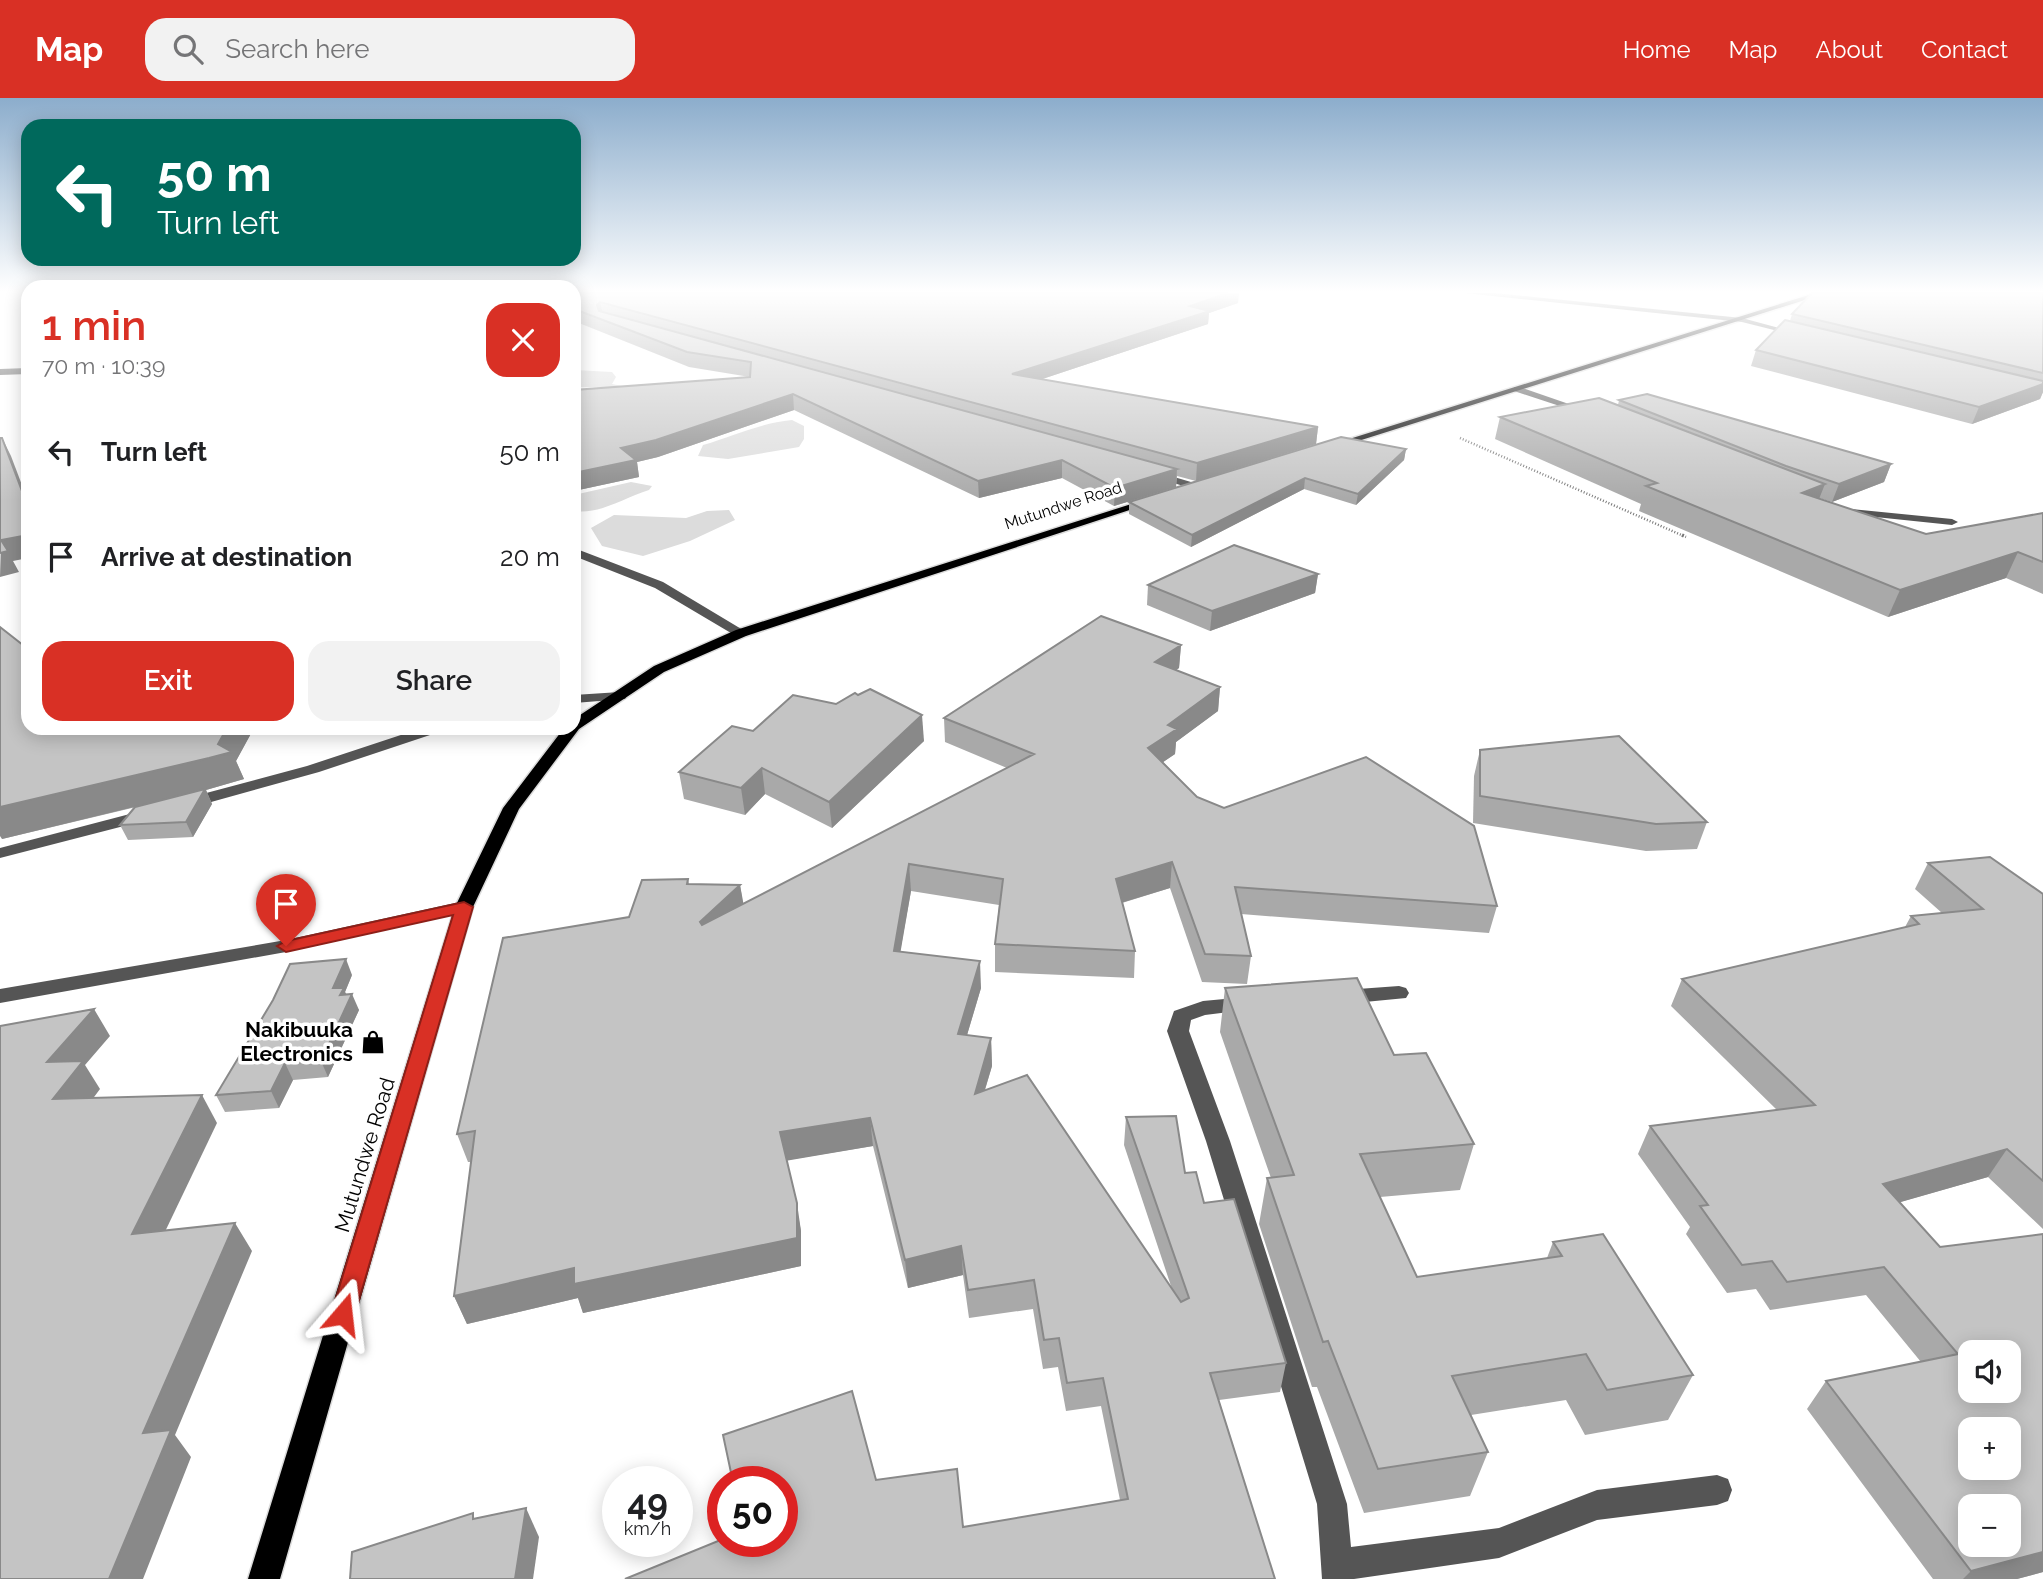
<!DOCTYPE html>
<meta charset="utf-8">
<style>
body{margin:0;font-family:Raleway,sans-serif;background:#f2f2f2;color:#202124;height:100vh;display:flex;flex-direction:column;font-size:26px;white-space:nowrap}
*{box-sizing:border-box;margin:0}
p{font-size:23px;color:#757577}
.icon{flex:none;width:38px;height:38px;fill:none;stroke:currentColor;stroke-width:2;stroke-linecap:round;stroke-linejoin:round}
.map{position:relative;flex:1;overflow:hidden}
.side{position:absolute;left:21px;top:182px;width:560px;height:455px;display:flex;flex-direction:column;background:#fff;border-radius:21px;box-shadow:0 4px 18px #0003}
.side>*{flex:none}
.hud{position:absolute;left:21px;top:21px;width:560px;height:147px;border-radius:21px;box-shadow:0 4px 18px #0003;background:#00695c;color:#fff;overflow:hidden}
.buttons{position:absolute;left:1958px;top:1242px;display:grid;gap:14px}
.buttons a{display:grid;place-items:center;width:63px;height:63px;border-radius:14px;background:#fff;box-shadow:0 4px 18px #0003;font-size:35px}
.speed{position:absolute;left:602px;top:1368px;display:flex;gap:14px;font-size:35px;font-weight:700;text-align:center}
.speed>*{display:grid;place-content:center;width:91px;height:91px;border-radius:50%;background:#fff;box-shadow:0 4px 18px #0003;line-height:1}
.speed small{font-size:18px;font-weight:400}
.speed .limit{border:10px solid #d22;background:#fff;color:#111}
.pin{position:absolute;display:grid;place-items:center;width:60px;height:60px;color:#fff;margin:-72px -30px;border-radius:50% 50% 50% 0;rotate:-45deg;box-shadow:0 0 7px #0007}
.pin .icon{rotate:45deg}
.me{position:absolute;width:77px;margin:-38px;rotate:17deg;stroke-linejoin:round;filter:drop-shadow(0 0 5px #0008)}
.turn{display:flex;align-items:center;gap:24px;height:147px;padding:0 21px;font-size:32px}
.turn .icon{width:91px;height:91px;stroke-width:2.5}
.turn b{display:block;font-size:49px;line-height:60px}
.round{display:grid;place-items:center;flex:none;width:74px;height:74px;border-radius:21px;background:#f2f2f2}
.head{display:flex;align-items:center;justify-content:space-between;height:119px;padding:0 21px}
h1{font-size:42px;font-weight:600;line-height:52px;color:#d93025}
.action{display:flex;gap:14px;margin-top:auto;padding:14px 21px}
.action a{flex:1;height:80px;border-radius:21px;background:#d93025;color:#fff;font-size:28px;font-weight:600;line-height:80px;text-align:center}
.action a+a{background:#f2f2f2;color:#202124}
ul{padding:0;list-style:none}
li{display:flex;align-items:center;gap:21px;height:105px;padding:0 21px}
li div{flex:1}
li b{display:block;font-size:26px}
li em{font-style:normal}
header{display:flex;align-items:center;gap:42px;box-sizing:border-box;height:98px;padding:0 35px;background:#d93025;color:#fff}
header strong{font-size:33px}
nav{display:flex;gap:38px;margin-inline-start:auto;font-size:24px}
.search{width:490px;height:63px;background:#f2f2f2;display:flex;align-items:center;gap:18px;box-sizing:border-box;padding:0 24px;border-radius:21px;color:#757577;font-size:26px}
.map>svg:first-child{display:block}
.green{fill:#dcdcdc}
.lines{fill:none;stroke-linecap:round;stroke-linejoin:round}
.major-casing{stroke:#dbdbdb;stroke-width:3}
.path-far1{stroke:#777;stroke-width:2.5;stroke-dasharray:1 2;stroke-linecap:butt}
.path{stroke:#777;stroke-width:3.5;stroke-dasharray:2 2.5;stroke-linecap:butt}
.minor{fill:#555;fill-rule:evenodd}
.major{fill:#000;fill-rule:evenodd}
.wall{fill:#a9a9a9}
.shaded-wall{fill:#898989}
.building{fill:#c4c4c4;stroke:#898989;stroke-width:2;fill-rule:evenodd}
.route{fill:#d93025;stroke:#8d1f18;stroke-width:2}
.labels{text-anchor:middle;stroke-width:7;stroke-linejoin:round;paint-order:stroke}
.far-street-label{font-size:16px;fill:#000;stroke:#fff}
.near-poi-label{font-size:21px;font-weight:bold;fill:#000;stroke:#fff;text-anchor:end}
.near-street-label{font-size:21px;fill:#000;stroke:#fff}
</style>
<header>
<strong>Map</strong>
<div class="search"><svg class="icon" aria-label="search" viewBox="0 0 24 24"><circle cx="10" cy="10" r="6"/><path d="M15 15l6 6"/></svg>Search here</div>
<nav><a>Home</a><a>Map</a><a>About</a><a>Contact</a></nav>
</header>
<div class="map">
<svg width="2043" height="1481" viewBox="0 0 2043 1481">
<rect width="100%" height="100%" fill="#fff"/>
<!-- green -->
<g class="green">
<polygon points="574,272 612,274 616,279 612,286 627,289 574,289"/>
<path d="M792,322L804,328V341L799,349L728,361L698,358L703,347C734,338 760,325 792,322Z"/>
<path d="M631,384L652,388L649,392C625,399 600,417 574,413V397Z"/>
<polygon points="729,412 735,422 690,443 643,458 602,448 591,430 614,417 686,420 707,413"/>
</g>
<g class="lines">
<!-- major casing -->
<g class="major-casing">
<g id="major">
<polygon points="1815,195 1827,195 1336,350 1327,348"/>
<polygon points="1147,401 1157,403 746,538 664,574 579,631 519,711 473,809 280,1481 248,1481 455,809 503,710 564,630 574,630 574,621 654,568 736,532"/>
</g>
</g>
<!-- path-far1 -->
<polyline class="path-far1" points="1460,340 1686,439"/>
<!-- path -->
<polyline class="path" points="1682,437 1686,439"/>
<!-- minor -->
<g class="minor">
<polygon points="1465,195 1495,195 1742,220 1802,236 1798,238 1742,224"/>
<polygon points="28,270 28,276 0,277 0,271"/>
<polygon points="1514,289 1520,289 1592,314 1584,316 1514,293"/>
<polygon points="1154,373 1201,387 1202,389 1197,392 1150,378 1150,374"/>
<polygon points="1841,410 1952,421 1958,424 1952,427 1837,415 1837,411"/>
<polygon points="574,450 663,484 748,535 746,538 736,538 655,490 574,458"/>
<polygon points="620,594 627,598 625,601 574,605 574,597"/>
<polygon points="422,630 445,630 442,633 319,674 186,711 178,706 180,702 307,668"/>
<polygon points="145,712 154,717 151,721 0,760 0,750"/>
<polygon points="464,803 473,809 471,813 286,854 0,905 0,891 286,842"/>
<polygon points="1399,888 1406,890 1409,895 1406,900 1344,906 1337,904 1334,899 1337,894 1344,892"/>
<polygon points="1246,899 1253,901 1256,906 1253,911 1205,917 1191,922 1189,933 1230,1043 1347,1406 1351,1449 1499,1430 1597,1392 1717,1377 1728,1381 1732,1392 1728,1403 1717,1407 1597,1422 1499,1460 1354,1481 1322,1481 1317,1406 1206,1043 1167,933 1174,913 1203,903"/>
</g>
<!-- major -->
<use href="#major" class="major"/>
</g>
<!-- wall -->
<g class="wall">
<polygon points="574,195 1238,205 1209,215 1208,226 1042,281 1318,329 1316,346 1196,383 1177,378 1176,389 1114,408 1062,380 979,400 794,312 658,359 637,364 639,379 574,393 750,279 689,269 574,223"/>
<polygon points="2043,195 2043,294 2040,301 1972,326 1751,268 1756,252 1790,223 1792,216"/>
<polygon points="1619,302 1891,366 1884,384 1832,404 1819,400 1819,401 1926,436 2043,415 2043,496 2006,480 1888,519 1639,413 1641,406 1495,341 1500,319 1618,307"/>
<polygon points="1406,351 1404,362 1356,407 1304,391 1191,449 1129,416 1129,404"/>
<polygon points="1318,476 1315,495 1210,533 1147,507 1148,487"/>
<polygon points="1181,547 1179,570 1176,572 1220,589 1218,613 1176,644 1175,656 1163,664 1197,699 1224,710 1497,808 1489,835 1241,816 1251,858 1247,886 1202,884 1170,790 1122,805 1135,853 1134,880 995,874 995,846 999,807 911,793 900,854 981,890 967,937 991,940 992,968 985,992 1172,1191 1124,1047 1126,1019 1185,1075 1204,1105 1286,1265 1280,1294 1219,1302 1275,1481 625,1481 876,1382 963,1429 1120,1402 1101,1308 1066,1313 1058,1269 1043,1271 1033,1211 969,1220 963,1177 908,1190 873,1048 787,1062 801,1133 801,1168 583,1215 578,1200 467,1226 454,1198 471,1064 468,1064 457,1036 629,819 688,781 689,786 740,787 743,806 1007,670 945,644 944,620"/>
<polygon points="28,630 254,630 236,663 244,681 206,692 212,706 193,739 128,742 120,727 153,705 2,741"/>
<polygon points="753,633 924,643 832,730 765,696 745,717 684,701 679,674"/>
<polygon points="1480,652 1707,724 1697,751 1646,753 1473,725 1474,678"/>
<polygon points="1928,765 2043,796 2043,1131 1988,1079 1900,1104 1940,1149 2043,1136 2043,1474 2017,1481 1933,1481 1807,1311 1826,1283 1921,1264 1866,1197 1770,1212 1756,1191 1727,1195 1686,1136 1690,1129 1638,1056 1650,1028 1777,1012 1671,908 1682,881 1905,829 1911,818 1942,815 1915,791"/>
<polygon points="352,877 345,894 359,912 328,979 293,982 279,1010 225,1014 216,997"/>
<polygon points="1225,890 1394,957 1474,1046 1460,1092 1380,1099 1417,1179 1547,1160 1553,1144 1693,1277 1668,1322 1585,1337 1566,1302 1471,1317 1488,1354 1470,1398 1364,1415 1317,1289 1312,1289 1259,1126 1267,1080 1271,1080 1220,934"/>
</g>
<!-- shaded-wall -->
<g class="shaded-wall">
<polygon points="1228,195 1239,195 1238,205 1209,215 1208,226 1012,291 1012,276 1190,208"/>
<polygon points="600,204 603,217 599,220 597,207"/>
<polygon points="2043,286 2043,294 2040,301 1972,326 1979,309"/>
<polygon points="793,296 794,312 658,359 637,364 639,379 574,393 574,375 621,350"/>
<polygon points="1318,329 1316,346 1196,383 1197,365"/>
<polygon points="2,340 11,358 28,403 28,409"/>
<polygon points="1406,351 1404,362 1356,407 1358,396"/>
<polygon points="1062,362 1062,380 979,400 978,383"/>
<polygon points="1891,366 1884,384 1832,404 1839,386"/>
<polygon points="1177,371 1176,389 1114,408 1115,390"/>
<polygon points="1305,380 1304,391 1191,449 1192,437"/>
<polygon points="1825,386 1815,411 1802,395"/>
<polygon points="28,437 28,460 13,463 19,474 0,479 1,442"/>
<polygon points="2018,454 2006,480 1888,519 1900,492"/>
<polygon points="1318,476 1315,495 1210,533 1212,513"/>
<polygon points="1181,547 1179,570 1153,588 1155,564"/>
<polygon points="1220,589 1218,613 1176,644 1175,656 1147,675 1148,650 1168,627"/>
<polygon points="922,617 924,643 832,730 829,704"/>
<polygon points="227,630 254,630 236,663 244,681 206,692 212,706 193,739 186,724 204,692 2,741 0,738 0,709 218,646"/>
<polygon points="762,670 765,696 745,717 741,690"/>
<polygon points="1172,764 1170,790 1114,807 1116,781"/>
<polygon points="909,766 911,793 896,880 894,853"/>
<polygon points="740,787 745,814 705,851 700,824"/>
<polygon points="346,861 352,877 345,894 349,903 352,896 359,912 328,979 321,963 333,890"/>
<polygon points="980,863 981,890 959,964 958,936"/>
<polygon points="94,911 110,938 85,967 100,991 71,1030 53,1001 47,964"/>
<polygon points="991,940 992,968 975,1024 975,996"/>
<polygon points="285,965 293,982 279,1010 271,993"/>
<polygon points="202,997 217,1025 150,1165 132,1136"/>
<polygon points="870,1020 873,1048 785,1063 780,1034"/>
<polygon points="2007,1051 1988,1079 1866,1114 1883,1086"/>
<polygon points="797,1105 801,1133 801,1168 583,1215 578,1200 467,1226 454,1198"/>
<polygon points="235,1125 252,1153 175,1337 191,1359 143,1481 109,1481 143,1335"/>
<polygon points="961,1148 963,1177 908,1190 905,1162"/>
<polygon points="526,1410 539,1439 533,1481 515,1481"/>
<polygon points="2043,1454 2043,1474 2017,1481 1963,1481 1971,1473"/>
</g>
<!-- building -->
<g class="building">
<polygon points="574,195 1228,195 1190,208 1210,213 1012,276 1318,329 1197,365 600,204 597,207 599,213 1177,371 1115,390 1062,362 978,383 793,296 656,342 621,350 636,362 574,375 574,292 750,279 751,264 687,254 574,211"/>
<polygon points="1812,195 2043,195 2043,275 1792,216"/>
<polygon points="1785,222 2043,283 2043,286 1979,309 1756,252"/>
<polygon points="1647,296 1891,366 1839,386 1786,368 1619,302"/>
<polygon points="1599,300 1825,386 1802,395 1926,436 2043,415 2043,464 2018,454 1900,492 1646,388 1657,385 1500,319"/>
<polygon points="1341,339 1406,351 1358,396 1305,380 1192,437 1129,404"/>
<polygon points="0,340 2,340 28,409 28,437 1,442 8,453 0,455"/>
<polygon points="1234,447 1318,476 1212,513 1148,487"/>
<polygon points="1101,518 1181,547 1155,564 1220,589 1168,627 1177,631 1148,650 1197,699 1224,710 1366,659 1474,728 1497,808 1235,789 1251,858 1205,856 1172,764 1116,781 1135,853 995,846 1003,781 909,766 894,853 980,863 958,936 991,940 975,996 1027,977 1181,1204 1189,1200 1126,1019 1176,1018 1185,1075 1196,1074 1204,1105 1234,1101 1286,1265 1210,1275 1275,1481 625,1481 723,1441 723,1444 782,1444 782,1384 733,1384 723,1337 852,1293 876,1382 957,1371 963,1429 1128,1401 1103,1280 1067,1285 1059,1240 1044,1242 1034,1182 968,1192 961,1148 905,1162 870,1020 780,1034 797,1105 797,1140 574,1186 574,1170 454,1198 475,1033 457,1036 503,840 629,819 642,782 688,781 687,786 740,787 700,824 702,827 1034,656 944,620"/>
<polygon points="0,529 28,551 28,630 227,630 218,646 232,654 209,660 0,709"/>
<polygon points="870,591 922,617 829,704 762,670 741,690 679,674 732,628 753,633 793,597 836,606 855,595 858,597"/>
<polygon points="1619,638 1707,724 1656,726 1480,698 1480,652"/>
<polygon points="205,691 186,724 120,727 135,709"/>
<path d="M1990,759L2043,796V1083L2007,1051L1883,1086L1940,1149L2043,1136V1454L1971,1473L1826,1283L1958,1256L1884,1169L1787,1184L1772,1163L1742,1167L1700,1108L1708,1107L1650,1028L1815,1007L1682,881L1919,826L1911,818L1983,811L1928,765ZM1970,1255H2009V1293H1970ZM1970,1332H2009V1370H1970ZM1970,1409H2009V1447H1970Z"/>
<polygon points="346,861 333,890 344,890 340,897 352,896 321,963 285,965 271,993 216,997 273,902 290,866"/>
<polygon points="1357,880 1394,957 1426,955 1474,1046 1360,1056 1417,1179 1562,1158 1553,1144 1603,1136 1693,1277 1607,1292 1586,1256 1452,1278 1488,1354 1378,1371 1328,1243 1323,1244 1267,1080 1294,1077 1225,890"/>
<polygon points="94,911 47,964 83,963 53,1001 202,997 132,1136 235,1125 143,1335 171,1332 109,1481 0,1481 0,928"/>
<polygon points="526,1410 515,1481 350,1481 352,1454 473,1415 473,1421"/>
</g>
<!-- sky -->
<linearGradient id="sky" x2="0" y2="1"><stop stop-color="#8cadcc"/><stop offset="0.48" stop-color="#fff"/><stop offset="1" stop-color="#fff" stop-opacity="0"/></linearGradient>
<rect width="2043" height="403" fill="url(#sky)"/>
<!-- route -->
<polygon class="route" points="464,804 473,809 355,1216 352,1223 343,1227 335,1223 331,1216 453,817 286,854 277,848 286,843"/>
<!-- icons -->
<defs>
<g id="shop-bare" transform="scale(1.89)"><path d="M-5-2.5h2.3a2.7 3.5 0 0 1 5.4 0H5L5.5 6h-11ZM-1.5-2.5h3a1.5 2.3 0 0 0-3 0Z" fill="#000" stroke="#fff" stroke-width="2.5" paint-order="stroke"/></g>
</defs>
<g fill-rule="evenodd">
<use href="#shop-bare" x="373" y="944"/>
</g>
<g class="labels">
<!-- far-street labels -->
<g class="far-street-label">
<text transform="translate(1063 407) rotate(-18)" y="6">Mutundwe Road</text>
</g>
<!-- near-poi labels -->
<g class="near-poi-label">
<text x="353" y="939">Nakibuuka<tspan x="353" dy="24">Electronics</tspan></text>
</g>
<!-- near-street labels -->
<g class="near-street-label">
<text transform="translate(365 1057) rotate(-73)" y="7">Mutundwe Road</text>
</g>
</g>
</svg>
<div class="buttons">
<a><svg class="icon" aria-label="sound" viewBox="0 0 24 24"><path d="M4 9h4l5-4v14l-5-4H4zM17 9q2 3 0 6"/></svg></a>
<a>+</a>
<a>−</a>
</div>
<div class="speed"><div>49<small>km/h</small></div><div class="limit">50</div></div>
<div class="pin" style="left:286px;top:848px;background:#d93025"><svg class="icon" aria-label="arrive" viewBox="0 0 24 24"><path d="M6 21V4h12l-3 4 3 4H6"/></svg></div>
<svg class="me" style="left:343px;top:1216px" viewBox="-20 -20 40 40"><path d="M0-17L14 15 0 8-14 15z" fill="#d93025" stroke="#fff" stroke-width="4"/></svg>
<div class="hud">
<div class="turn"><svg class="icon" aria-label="left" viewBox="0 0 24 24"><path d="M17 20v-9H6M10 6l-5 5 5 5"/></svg><div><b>50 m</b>Turn left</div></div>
</div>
<section class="side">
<div class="head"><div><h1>1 min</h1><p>70 m · 10:39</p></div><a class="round" style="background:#d93025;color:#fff"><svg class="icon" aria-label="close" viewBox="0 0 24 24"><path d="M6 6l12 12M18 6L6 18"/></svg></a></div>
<ul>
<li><svg class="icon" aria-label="left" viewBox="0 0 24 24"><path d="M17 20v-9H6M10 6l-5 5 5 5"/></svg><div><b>Turn left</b></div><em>50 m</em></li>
<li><svg class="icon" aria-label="arrive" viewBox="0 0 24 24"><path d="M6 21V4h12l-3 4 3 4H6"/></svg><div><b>Arrive at destination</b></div><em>20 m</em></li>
</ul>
<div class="action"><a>Exit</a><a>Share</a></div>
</section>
</div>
